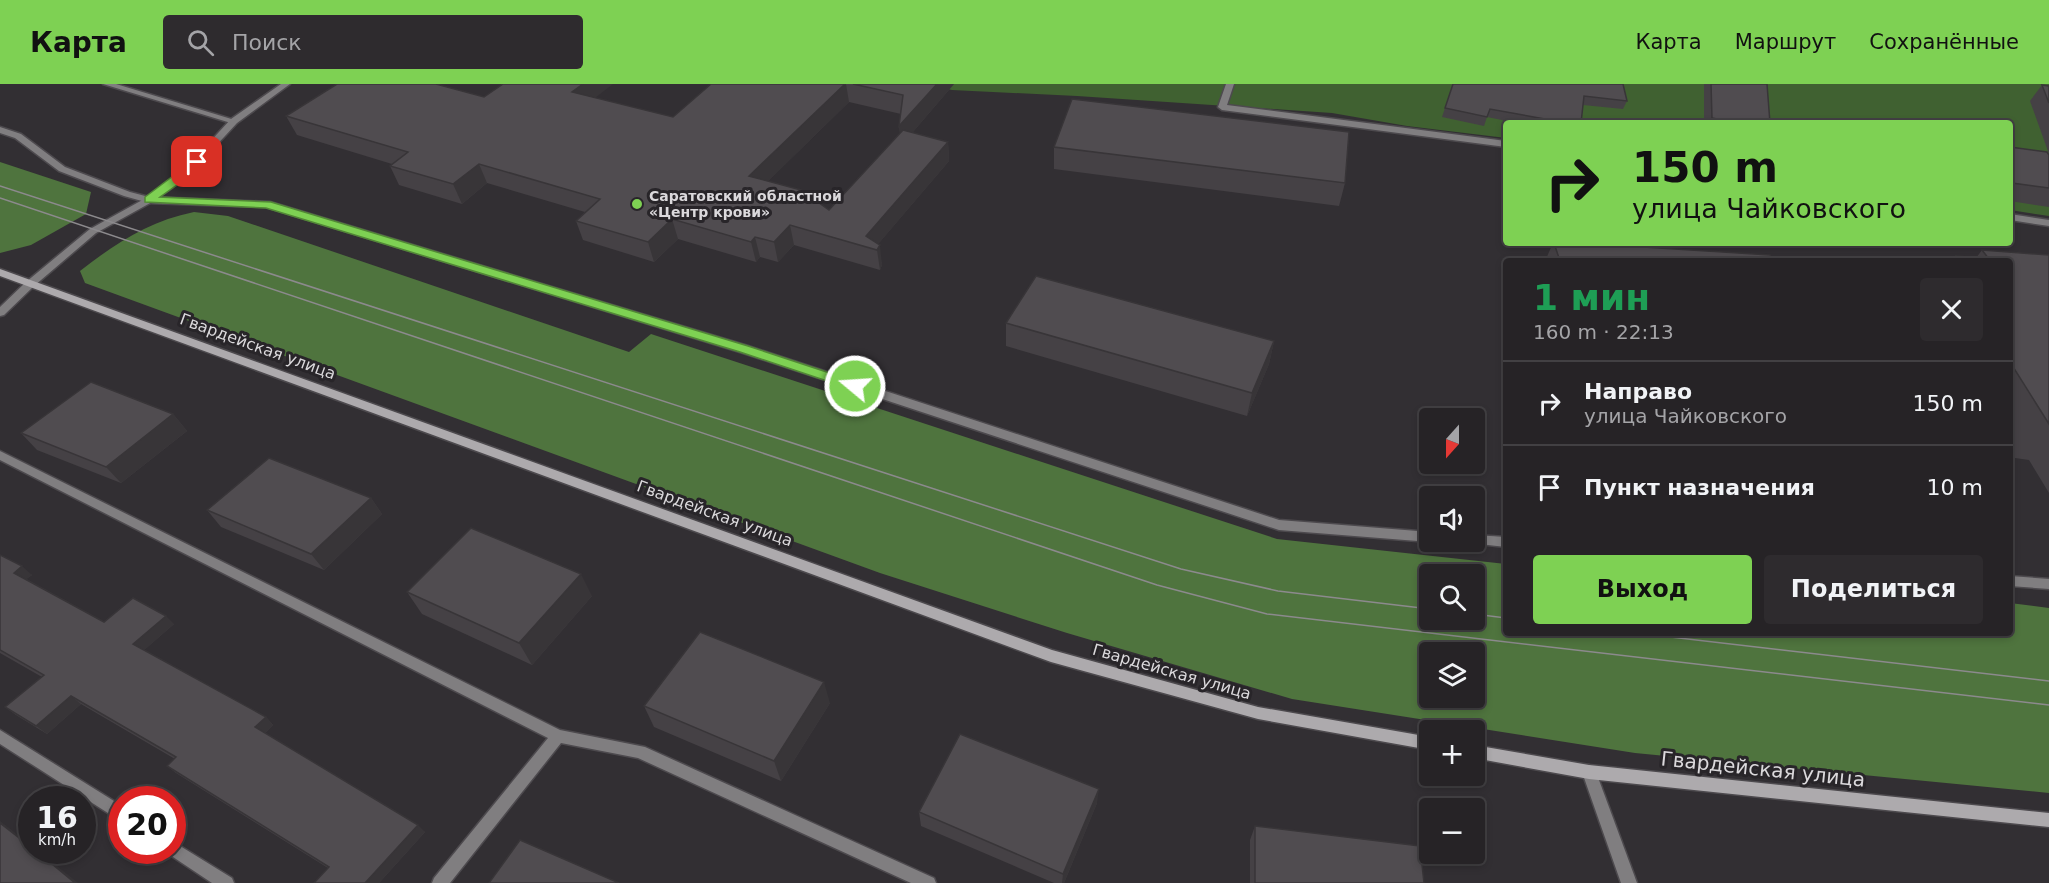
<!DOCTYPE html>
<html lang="ru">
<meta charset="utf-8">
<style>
body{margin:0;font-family:"DejaVu Sans",sans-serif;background:#2e2b2e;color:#f1f3f6;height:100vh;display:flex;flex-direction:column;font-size:22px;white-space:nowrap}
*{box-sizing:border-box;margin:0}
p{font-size:20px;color:#a4a4a7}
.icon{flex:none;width:33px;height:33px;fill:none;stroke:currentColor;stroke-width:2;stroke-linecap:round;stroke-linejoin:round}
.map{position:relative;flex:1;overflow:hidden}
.details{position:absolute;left:1503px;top:174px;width:510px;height:378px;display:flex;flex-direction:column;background:#262326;border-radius:6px;box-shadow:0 3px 9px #0003,0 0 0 2px #424043}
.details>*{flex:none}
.top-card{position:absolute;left:1503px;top:36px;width:510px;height:126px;border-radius:6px;box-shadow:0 3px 9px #0003,0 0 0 2px #424043;background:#7ed153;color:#111;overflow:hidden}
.needle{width:39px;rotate:201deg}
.fabs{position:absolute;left:1419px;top:324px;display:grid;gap:12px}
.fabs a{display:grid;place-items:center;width:66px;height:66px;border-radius:6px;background:#262326;box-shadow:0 3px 9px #0003,0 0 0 2px #424043;font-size:30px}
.speed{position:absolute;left:18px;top:702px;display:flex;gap:12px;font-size:30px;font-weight:700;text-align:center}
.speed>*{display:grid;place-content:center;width:78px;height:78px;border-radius:50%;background:#262326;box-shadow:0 3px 9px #0003,0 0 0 2px #424043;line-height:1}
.speed small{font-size:15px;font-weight:400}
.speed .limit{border:9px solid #d22;background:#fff;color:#111}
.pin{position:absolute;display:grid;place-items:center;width:51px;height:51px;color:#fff;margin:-26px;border-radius:12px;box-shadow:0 3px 9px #0006}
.me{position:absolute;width:66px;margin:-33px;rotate:288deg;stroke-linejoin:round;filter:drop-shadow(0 0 4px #0008)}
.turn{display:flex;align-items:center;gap:21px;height:126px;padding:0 30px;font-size:27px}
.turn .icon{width:78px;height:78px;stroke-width:2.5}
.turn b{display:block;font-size:42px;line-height:51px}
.round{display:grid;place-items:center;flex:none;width:63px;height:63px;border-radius:6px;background:#2e2b2e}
.head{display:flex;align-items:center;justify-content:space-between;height:102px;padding:0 30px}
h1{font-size:36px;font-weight:600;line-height:45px;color:#1e9e55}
.action{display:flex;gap:12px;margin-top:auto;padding:12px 30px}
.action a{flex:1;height:69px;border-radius:6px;background:#7ed153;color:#111;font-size:24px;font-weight:600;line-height:69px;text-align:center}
.action a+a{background:#2e2b2e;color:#f1f3f6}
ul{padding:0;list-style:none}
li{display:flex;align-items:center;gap:18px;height:84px;padding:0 30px;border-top:2px solid #424043}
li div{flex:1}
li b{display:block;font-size:22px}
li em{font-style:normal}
header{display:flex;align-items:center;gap:36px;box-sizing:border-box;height:84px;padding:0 30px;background:#7ed153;color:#111}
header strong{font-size:28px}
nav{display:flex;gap:33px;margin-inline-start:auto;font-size:21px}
.search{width:420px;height:54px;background:#2e2b2e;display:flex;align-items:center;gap:15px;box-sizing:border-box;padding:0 21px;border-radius:6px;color:#a4a4a7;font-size:22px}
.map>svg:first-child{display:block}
.green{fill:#406131}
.forest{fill:#4f743e;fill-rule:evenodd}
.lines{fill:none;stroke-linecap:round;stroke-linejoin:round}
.lane-casing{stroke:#4d4a4e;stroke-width:3}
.street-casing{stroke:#4d4a4e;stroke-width:3}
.secondary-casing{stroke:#4d4a4e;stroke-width:3}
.lane{fill:#807e80;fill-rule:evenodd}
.street{fill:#807e80;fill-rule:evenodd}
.secondary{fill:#adaaad;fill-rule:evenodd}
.tram{stroke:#8c8a8d;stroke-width:1.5}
.wall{fill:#454145;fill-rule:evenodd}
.shaded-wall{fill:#383538}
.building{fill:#504c50;stroke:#383538;stroke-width:1.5}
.route{fill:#7ed153;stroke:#528836;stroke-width:1.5}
.poi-dot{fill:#7ed153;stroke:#282529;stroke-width:2}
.labels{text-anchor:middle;stroke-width:6;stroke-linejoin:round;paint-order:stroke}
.far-poi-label{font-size:14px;font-weight:bold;fill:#dbd9dc;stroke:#282529;text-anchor:start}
.street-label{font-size:16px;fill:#dbd9dc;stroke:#282529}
.near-street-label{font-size:20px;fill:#dbd9dc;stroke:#282529}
</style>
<header>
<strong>Карта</strong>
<div class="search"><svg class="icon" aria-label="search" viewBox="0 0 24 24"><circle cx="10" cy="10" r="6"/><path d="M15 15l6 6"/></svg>Поиск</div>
<nav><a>Карта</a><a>Маршрут</a><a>Сохранённые</a></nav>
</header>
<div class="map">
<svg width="2049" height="799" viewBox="0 0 2049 799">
<rect width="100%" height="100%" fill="#322f33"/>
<!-- green -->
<polygon class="green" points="926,0 2049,0 2049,132 2010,126 2010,39 1506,39 1506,54 1407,42 1332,29 1077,12 952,6"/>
<!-- forest -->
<g class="forest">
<polygon points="0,78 91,108 86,130 31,161 0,169"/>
<path d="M194,128L228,132L629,268L651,250L1277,455L1506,480V549H2010V519L2049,524V709L1635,669L1292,615L1067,549L880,489L85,199L80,187C116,159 149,137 194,128ZM1430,490H1474V536H1430ZM1430,568H1474V614H1430Z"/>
</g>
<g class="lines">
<!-- lane casing -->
<g class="lane-casing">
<g id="lane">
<polygon points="103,0 116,0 238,37 231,39"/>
<polygon points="1226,0 1234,0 1227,21 1506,57 1506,63 1222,26 1218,23"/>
<polygon points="0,43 21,50 65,83 130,108 149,113 270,118 748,262 1279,436 1430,448 1430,458 1431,458 1430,458 1279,446 740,268 266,123 149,119 124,112 59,87 15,54 0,49"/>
<polygon points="2010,130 2049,136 2049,142 2010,136"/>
<polygon points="0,367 560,646 645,663 934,794 936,799 911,799 638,674 561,659 450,799 432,799 434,794 548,654 0,376"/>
<polygon points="1474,451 1506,453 1506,463 1470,459 1469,458 1474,458"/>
<polygon points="2010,492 2049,495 2049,505 2010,502"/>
<polygon points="0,646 122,722 122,738 0,660"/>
<polygon points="172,757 232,794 234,799 212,799 167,769 165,766 172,766"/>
</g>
</g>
<!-- street casing -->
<g class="street-casing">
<g id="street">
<polygon points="281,0 290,0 237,39 187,93 152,118 96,149 34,202 4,231 0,232 0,223 26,198 90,145 146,114 181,89 231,35"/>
<polygon points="1589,681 1594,683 1596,688 1637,799 1621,799 1582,688 1584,683"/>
</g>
</g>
<!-- secondary casing -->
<g class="secondary-casing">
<g id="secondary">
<polygon points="0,185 1052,566 1258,623 1430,653 1430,666 1258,635 1051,578 0,192"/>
<polygon points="1474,661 1589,681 2049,729 2049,743 1589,695 1474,674"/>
</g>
</g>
<!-- lane -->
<use href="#lane" class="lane"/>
<!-- street -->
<use href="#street" class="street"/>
<!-- secondary -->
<use href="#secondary" class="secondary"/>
<!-- tram -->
<g class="tram">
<polyline points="0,102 1181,485 1278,507 1430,525"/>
<polyline points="0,114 1157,501 1267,530 2049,621"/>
<polyline points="1474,530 1506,534"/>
<polyline points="1636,549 2049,597"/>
</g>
</g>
<!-- wall -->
<g class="wall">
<path d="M711,0H954L912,49L948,58L949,77L878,160L882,181L880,186L794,161L778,178L760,173L756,178L678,155L654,178L583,156L576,137L585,128L487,99L462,120L399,101L390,82L392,80L297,51L286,32L484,13L595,14L673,33ZM849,18L901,30L899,42L900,49L829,126L768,97Z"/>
<polygon points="1453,0 1623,0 1627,17 1623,25 1583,21 1581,39 1517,39 1487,33 1484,42 1442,33"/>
<polygon points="1704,0 1767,0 1770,39 1704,39"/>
<polygon points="2042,1 2049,2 2049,70 2030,17"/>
<polygon points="1054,63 1345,99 1339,122 1054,85"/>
<polygon points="2010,63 2049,71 2049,123 2010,117"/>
<polygon points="1553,159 1580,159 1773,177 1545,177"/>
<polygon points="1982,166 2049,171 2049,409 2029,376 2015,374 2010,365 2010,177 1953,177 1956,172 1976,174"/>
<polygon points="1006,239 1274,257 1269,280 1247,332 1006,262"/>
<polygon points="173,330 187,347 121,399 37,366 21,349"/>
<polygon points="371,414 382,430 324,486 221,443 207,426"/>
<polygon points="0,471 32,491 26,495 104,538 174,540 144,566 266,633 273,641 265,649 425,748 379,799 314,799 328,784 176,689 167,682 175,675 81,620 47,650 16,631 5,623 42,593 0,569"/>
<polygon points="407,508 592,512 532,581 422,530"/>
<polygon points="830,619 781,697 654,643 644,622"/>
<polygon points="1097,719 1064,799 1054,799 921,742 919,728"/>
<polygon points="1255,742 1424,799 1250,799 1250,756"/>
</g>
<!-- shaded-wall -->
<g class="shaded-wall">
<polygon points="583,0 613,0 578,27 572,8"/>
<polygon points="845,0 846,0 849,18 753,112 749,92"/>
<polygon points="937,0 954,0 901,62 899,42"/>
<polygon points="948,58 949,77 874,165 866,152"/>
<polygon points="479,80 487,99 462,120 453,100"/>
<polygon points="672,135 678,155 654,178 648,158"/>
<polygon points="790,141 794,161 778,178 774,158"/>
<polygon points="755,153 760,173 756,178 751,158"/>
<polygon points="880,161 882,181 880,186 877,166"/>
<polygon points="1274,257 1269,280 1247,332 1252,309"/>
<polygon points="173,330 187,347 121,399 106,383"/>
<polygon points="371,414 382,430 324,486 311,470"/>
<polygon points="22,482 32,491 24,497 14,489"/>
<polygon points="581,490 592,512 532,581 519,559"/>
<polygon points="166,532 174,540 142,568 133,560"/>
<polygon points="824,598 830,619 781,697 774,677"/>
<polygon points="71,612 81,620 47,650 36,642"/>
<polygon points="266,633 273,641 263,651 255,643"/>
<polygon points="1099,705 1097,719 1064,799 1062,799 1063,790"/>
<polygon points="0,737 32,762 32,764 0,739"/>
<polygon points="418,741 425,748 379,799 365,799"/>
<polygon points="35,766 37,766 78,799 75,799"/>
</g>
<!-- building -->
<g class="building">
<polygon points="337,0 436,0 484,13 503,0 583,0 572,8 673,33 711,0 845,0 749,92 801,106 829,126 903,46 948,58 866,152 880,161 877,166 790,141 774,158 755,153 751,158 672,135 648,158 576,137 600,115 479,80 453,100 390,82 408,68 286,32"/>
<polygon points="853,0 937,0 899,42 903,11"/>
<polygon points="1453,0 1623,0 1627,17 1584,12 1581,39 1567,39 1490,25 1487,33 1445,24"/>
<polygon points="1711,0 1767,0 1770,39 1737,39 1712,34"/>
<polygon points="2042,1 2049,2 2049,19"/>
<polygon points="1072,15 1349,48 1345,99 1054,63"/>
<polygon points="2010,63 2047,68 2049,71 2049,104 2012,99 2010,96"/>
<polygon points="1554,159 1580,159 1770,171 1773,177 1560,177"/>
<polygon points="1982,166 2049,171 2049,340 2010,278 2010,177 1959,177 1956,172 1989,175"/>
<polygon points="1036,192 1274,257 1252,309 1006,239"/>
<polygon points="91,298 173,330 106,383 21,349"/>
<polygon points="269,374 371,414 311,470 207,426"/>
<polygon points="471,444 581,490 519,559 407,508"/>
<polygon points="0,471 22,482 14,489 104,538 133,514 166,532 133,560 266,633 255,643 418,741 365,799 314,799 329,783 167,682 176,673 71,612 36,642 5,623 44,591 0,566"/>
<polygon points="700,548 824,598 774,677 644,622"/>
<polygon points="960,650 1099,705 1063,790 919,728"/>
<polygon points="0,739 32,764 32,766 35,766 75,799 0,799"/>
<polygon points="1255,742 1420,762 1424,799 1255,799"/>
<polygon points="520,756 619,799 489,799"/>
</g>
<!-- route -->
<polygon class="route" points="197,74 202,78 188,93 160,113 271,118 748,262 860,299 862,302 855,306 851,305 740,268 266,124 145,118 145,113"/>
<!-- markers -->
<circle class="poi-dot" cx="637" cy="120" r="6"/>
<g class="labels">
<!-- far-poi labels -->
<g class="far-poi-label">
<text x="649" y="117">Саратовский областной<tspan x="649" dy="16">«Центр крови»</tspan></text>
</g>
<!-- street labels -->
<g class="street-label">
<text transform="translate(258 262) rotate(20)" y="6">Гвардейская улица</text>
<text transform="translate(715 429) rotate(20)" y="6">Гвардейская улица</text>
<text transform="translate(1172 587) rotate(16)" y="6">Гвардейская улица</text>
</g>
<!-- near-street labels -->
<g class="near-street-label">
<text transform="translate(1763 685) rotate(6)" y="7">Гвардейская улица</text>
</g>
</g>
</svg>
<div class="fabs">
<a><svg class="needle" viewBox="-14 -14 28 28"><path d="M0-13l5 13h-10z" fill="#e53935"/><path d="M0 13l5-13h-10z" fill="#a4a4a7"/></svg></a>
<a><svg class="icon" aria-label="sound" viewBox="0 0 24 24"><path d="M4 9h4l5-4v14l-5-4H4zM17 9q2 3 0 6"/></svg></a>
<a><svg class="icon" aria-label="search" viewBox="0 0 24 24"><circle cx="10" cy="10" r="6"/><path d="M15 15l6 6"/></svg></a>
<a><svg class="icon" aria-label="layers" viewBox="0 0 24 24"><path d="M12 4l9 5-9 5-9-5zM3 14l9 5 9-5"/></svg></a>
<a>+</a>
<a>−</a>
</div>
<div class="speed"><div>16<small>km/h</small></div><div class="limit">20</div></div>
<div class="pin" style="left:197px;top:78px;background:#d93025"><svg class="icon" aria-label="arrive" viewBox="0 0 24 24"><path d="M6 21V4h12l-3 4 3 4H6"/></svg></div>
<svg class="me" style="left:855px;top:302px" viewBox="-20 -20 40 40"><circle r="17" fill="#7ed153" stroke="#fff" stroke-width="3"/><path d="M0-11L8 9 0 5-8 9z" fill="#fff"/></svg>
<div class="top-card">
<div class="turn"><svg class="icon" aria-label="right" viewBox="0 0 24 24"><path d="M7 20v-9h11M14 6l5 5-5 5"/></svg><div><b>150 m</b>улица Чайковского</div></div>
</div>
<section class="details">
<div class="head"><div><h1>1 мин</h1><p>160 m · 22:13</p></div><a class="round"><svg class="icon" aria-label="close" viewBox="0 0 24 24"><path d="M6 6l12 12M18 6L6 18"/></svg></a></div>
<ul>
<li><svg class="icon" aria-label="right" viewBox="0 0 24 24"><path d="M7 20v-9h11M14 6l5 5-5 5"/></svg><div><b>Направо</b><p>улица Чайковского</p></div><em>150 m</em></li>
<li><svg class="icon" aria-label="arrive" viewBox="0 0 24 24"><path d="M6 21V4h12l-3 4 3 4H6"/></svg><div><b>Пункт назначения</b></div><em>10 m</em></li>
</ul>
<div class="action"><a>Выход</a><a>Поделиться</a></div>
</section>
</div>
